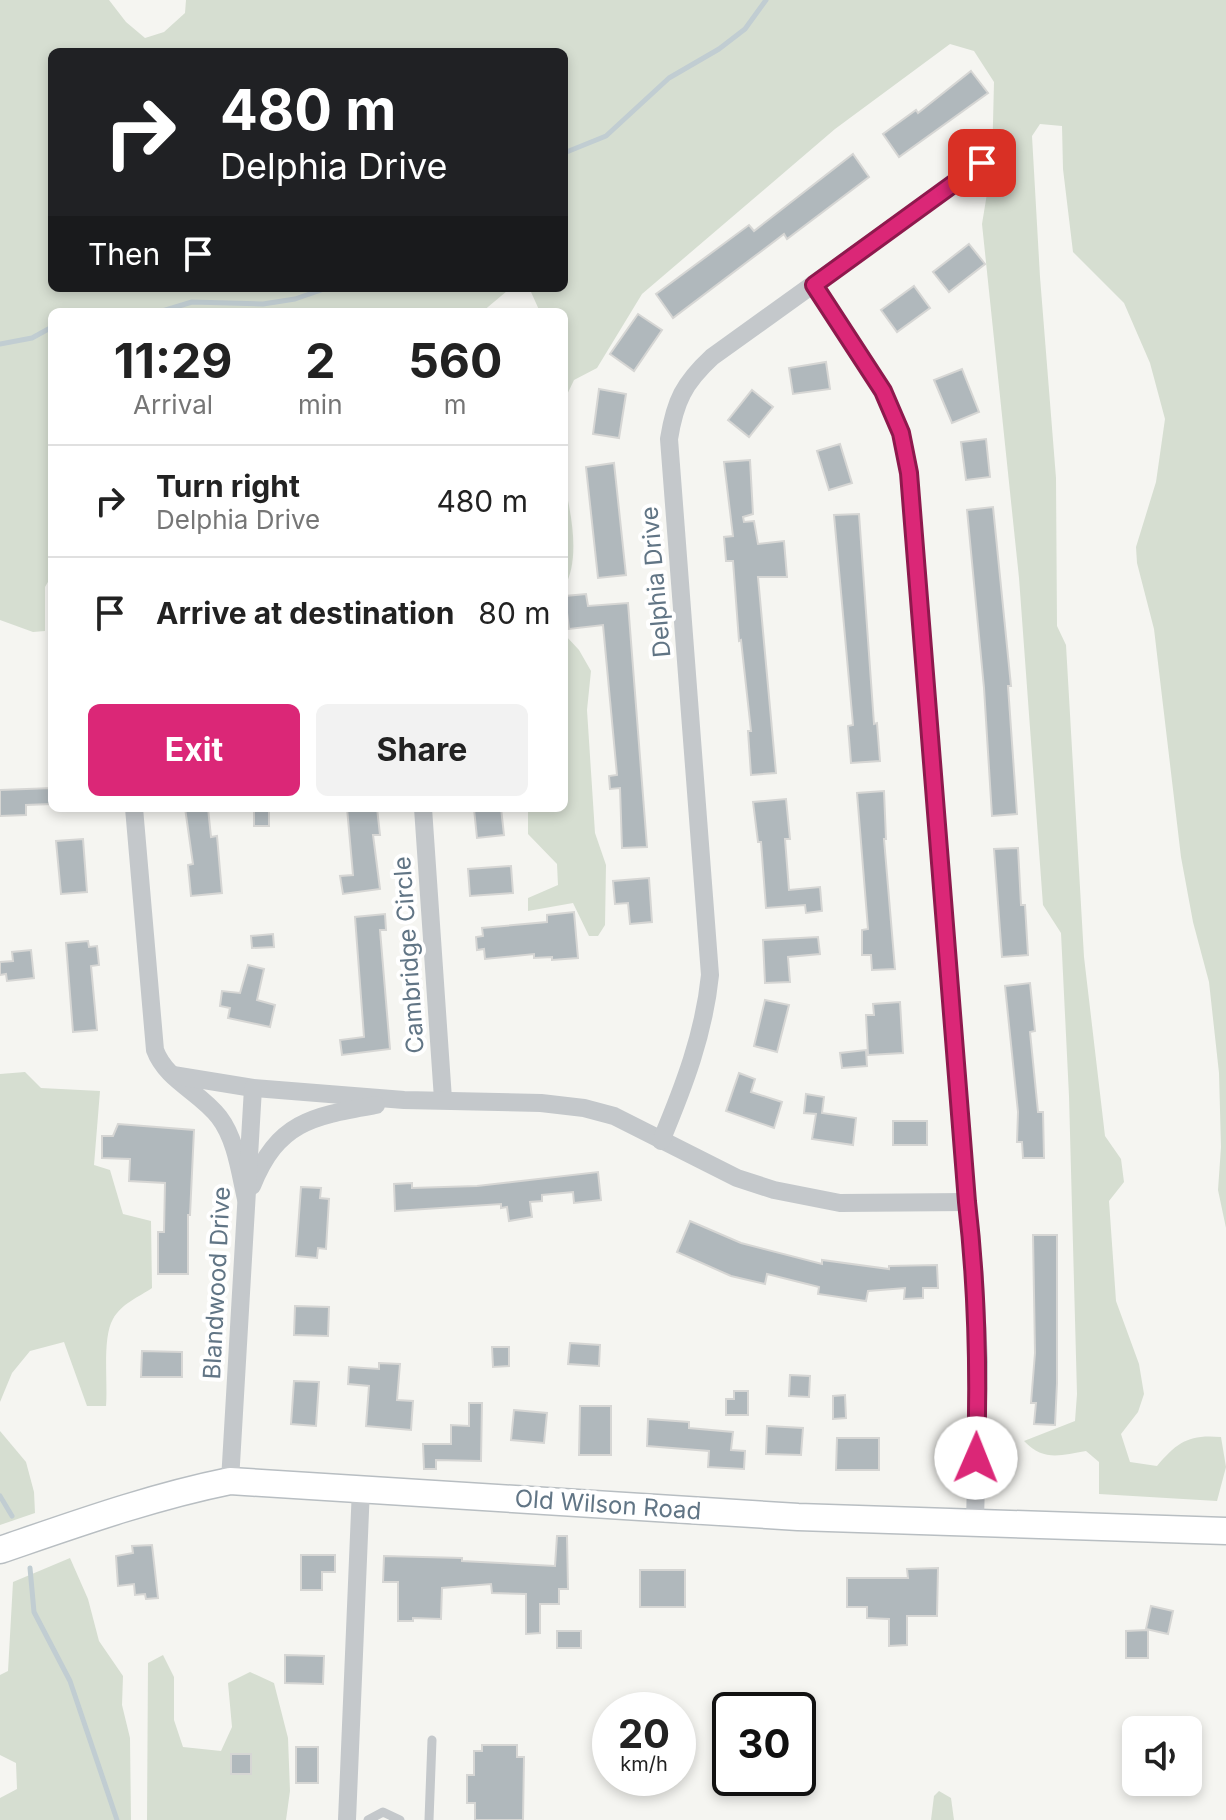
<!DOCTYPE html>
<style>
body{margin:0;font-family:Inter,sans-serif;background:#f2f2f2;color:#222;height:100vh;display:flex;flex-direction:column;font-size:30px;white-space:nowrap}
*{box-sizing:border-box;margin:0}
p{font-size:26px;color:#767676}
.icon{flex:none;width:44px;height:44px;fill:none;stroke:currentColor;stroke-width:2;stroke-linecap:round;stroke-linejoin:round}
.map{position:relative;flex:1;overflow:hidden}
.sheet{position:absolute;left:48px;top:308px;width:520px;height:504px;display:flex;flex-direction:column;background:#fff;border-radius:12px;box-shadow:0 4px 12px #0003}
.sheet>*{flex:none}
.banner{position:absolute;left:48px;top:48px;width:520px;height:244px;border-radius:12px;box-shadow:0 4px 12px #0003;background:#202124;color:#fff;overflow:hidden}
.tools{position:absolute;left:1122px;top:1716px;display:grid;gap:16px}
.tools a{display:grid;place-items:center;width:80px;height:80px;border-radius:12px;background:#fff;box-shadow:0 4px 12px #0003;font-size:40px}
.speed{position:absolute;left:592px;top:1692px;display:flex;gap:16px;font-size:40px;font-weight:700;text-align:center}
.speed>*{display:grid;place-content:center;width:104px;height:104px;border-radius:50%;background:#fff;box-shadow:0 4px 12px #0003;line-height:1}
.speed small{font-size:20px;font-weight:400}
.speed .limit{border:4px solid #111;border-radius:12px;background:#fff;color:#111}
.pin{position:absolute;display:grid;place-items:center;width:68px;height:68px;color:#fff;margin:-34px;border-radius:16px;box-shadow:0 4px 12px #0006}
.me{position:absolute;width:88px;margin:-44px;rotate:1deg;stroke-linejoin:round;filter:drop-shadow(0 0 6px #0008)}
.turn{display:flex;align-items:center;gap:28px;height:168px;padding:0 40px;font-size:36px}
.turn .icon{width:104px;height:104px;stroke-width:2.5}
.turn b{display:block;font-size:56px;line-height:68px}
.then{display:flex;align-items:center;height:76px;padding:0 40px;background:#0003;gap:16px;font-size:30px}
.eta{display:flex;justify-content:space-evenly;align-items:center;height:136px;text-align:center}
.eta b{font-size:48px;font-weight:700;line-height:56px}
.button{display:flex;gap:16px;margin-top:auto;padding:16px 40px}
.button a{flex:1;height:92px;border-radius:12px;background:#db2777;color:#fff;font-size:32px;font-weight:700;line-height:92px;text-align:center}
.button a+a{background:#f2f2f2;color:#222}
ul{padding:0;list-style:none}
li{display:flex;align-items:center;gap:24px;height:112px;padding:0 40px;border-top:2px solid #e0e0e0}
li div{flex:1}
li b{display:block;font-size:30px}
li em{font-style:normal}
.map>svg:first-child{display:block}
.green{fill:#d6ded1;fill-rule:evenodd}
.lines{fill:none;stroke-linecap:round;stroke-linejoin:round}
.stream{stroke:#c1cdd2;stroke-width:5}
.building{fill:#b0b8bc;stroke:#d6d6d4;stroke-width:2}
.secondary-casing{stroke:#b8bec2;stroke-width:29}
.lane{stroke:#c4c8cb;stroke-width:9}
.street{stroke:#c4c8cb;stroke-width:18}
.secondary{stroke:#fff;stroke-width:26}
.route-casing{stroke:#8e194d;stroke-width:20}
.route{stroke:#db2777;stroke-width:14}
.labels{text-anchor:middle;stroke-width:8;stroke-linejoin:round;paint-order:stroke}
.street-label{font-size:24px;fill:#617585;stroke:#fff}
</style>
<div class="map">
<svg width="1226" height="1820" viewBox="0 0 1226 1820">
<rect width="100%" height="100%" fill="#f5f5f1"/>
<!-- green -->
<g class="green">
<path d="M0,0H109L126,22L145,38L164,32L185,13L186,0H1226V1228L1218,1190L1221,1147L1219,1073L1209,982L1193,922L1181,857L1154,629L1137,563L1136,547L1156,482L1165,419L1150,363L1124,303L1073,252L1063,169L1062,126L1040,124L1032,136L1040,277L1056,478L1057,626L1066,645L1084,957L1105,1136L1121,1159L1124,1182L1109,1201L1116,1301L1139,1364L1144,1394L1138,1412L1121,1434L1130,1462L1157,1466C1177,1442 1189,1434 1221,1437L1226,1467L1217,1501L1099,1494V1462L1086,1451C1061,1455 1044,1462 1024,1441L1075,1421L1077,1394L1069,1096L1061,933L1043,905L1019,578L982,224L992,163L994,82L974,51L950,44L835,129L642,294L597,368L574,380L564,401V312H540L531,292L507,291L482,312H52V575L45,587V631L33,632L0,620ZM52,52H564V288H52Z"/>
<path d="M564,482C571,513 581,559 564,588Z"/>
<polygon points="564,616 565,635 579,650 591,671 587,710 595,833 606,865 605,925 598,936 589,936 573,903 528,911 528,898 558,885 557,864 528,834 528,808 564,808 564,697 568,686 564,674"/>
<path d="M25,1072L41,1088L100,1091L94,1165L110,1170L123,1214L151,1221L152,1288C139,1297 122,1303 113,1319C102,1338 108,1382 106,1406H87L64,1342L30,1351L12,1373L0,1402V1074Z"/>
<polygon points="0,1431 26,1462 34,1492 35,1513 0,1525"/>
<polygon points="70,1558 88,1599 99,1641 123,1676 122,1705 130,1738 131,1820 0,1820 0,1798 17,1789 16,1763 0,1755 0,1675 8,1671 13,1582"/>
<polygon points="163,1655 174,1677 174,1720 183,1747 221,1751 232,1727 228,1683 250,1672 274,1683 288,1738 290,1791 286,1820 147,1820 148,1663"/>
<polygon points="939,1791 951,1798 954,1820 931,1820 934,1796"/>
</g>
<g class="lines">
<!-- stream -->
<g class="stream">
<polyline points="564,153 606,136 669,78 719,49 745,29 766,0"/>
<polyline points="159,312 192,302 263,304 295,299 327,288"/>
<polyline points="0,344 32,338 52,327"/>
<polyline points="0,1496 12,1516"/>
<polyline points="30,1568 34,1612 70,1681 117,1820"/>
</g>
</g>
<!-- building -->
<g class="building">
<polygon points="971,71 988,93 899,157 883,134 916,110 918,113"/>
<polygon points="853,154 869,177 787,239 784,234 673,318 656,294 749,225 754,231"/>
<polygon points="969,244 985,264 949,292 933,272"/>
<polygon points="914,286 930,308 897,332 881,310"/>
<polygon points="638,314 662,330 634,371 610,354"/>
<polygon points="826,362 830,389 793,394 789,368"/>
<polygon points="962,369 979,412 952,423 934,380"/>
<polygon points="599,389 626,394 619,438 593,434"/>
<polygon points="752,390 773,407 749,437 728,420"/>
<polygon points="986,439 990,477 966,480 961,442"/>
<polygon points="840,444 852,483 829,490 817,451"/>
<polygon points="750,460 753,514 743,517 744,522 754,521 758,544 784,541 787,577 758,577 776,773 751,775 748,731 751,731 741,640 739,641 733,561 726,561 724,537 733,536 724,462"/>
<polygon points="614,463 626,575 598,578 586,467"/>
<polygon points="993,507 1011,686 1008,686 1017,814 992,816 984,688 967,510"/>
<polygon points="859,514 874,724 877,723 880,761 851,763 848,726 853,725 834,515"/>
<polygon points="586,594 588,606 628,603 647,847 622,848 620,788 610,789 609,776 617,775 603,625 569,629 565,596"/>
<polygon points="52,788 52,804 26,805 26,815 0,816 0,790"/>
<polygon points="884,791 886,839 884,839 895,969 872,970 871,955 862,955 862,930 868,929 857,793"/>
<polygon points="786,799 790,839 785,839 789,890 820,887 822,911 806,913 805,905 766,908 761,842 758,842 753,802"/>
<polygon points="185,808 208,808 211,837 217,836 222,893 191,896 188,865 193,864"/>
<rect x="254" y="808" width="15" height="18"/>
<polygon points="347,808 377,808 380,835 373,835 380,889 343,894 340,876 353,875"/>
<polygon points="485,808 501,808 504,835 477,838 474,809"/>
<polygon points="83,839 87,892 61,894 56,841"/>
<polygon points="1018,848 1021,905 1025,905 1028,955 1002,957 994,849"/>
<polygon points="511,866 513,893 470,896 468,869"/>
<polygon points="649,878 652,922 630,924 628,903 615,904 613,881"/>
<polygon points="574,912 578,958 552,960 552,957 534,958 534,954 485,959 484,949 477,950 476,937 483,936 482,928 547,922 547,915"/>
<polygon points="385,914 386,930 380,930 390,1049 342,1055 340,1040 364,1037 355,917"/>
<polygon points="273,934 274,947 252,948 251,936"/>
<polygon points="818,937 820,954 788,957 790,982 765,983 763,940"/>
<polygon points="88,941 89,947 97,946 99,965 91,966 97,1030 73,1032 66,943"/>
<polygon points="31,950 34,978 7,981 6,974 0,975 0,962 13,961 12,952"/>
<polygon points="248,965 264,969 257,1000 275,1005 270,1027 228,1018 230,1008 220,1006 222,991 240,993"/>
<polygon points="1030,983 1035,1031 1030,1032 1038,1112 1043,1112 1044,1158 1023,1158 1022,1142 1017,1142 1018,1112 1005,986"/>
<polygon points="765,1000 789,1005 777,1052 754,1046"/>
<polygon points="900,1002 903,1053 868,1055 866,1015 874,1015 873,1004"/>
<polygon points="866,1050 867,1066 842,1068 840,1053"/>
<polygon points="739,1073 755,1079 751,1092 782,1102 774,1128 726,1111"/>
<polygon points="806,1094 824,1097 822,1113 856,1118 853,1145 812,1139 816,1114 804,1113"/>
<rect x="893" y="1121" width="34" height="24"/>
<polygon points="118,1124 194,1130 190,1215 188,1215 188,1274 158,1274 158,1232 164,1232 165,1183 129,1181 130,1159 102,1158 102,1136 113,1136"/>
<polygon points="598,1172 601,1200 574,1203 573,1192 542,1195 542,1201 530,1202 532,1217 509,1221 507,1207 501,1208 501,1204 395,1211 394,1184 412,1183 412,1188 477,1186"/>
<polygon points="301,1187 321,1188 320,1198 329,1199 326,1249 318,1248 317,1258 296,1256"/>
<polygon points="690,1221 741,1243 822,1264 822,1260 889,1269 889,1266 937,1265 938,1288 923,1288 923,1298 904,1299 905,1288 868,1291 866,1301 818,1294 819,1287 767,1274 765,1284 731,1276 677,1252"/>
<polygon points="1033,1235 1057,1235 1057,1383 1055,1425 1034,1424 1036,1403 1031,1403 1035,1353"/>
<polygon points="295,1306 329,1307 328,1336 294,1335"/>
<polygon points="570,1343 600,1345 599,1366 568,1364"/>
<polygon points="492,1347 509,1347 509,1366 493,1367"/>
<polygon points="142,1351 182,1352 182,1377 141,1377"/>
<polygon points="379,1363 400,1364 397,1400 413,1401 411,1430 366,1426 369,1386 348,1384 349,1367 379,1369"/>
<polygon points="790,1375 810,1376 809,1397 789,1396"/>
<polygon points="294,1381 319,1382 316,1426 291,1424"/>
<polygon points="734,1391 748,1391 748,1415 726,1415 726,1399 734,1399"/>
<polygon points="845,1395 846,1418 833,1419 833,1396"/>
<polygon points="469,1403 482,1403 481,1461 436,1460 436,1469 424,1469 423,1444 451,1444 451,1425 469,1426"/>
<polygon points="580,1406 611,1406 611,1455 579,1455"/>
<polygon points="514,1410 547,1413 544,1443 511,1440"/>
<polygon points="648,1419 689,1422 689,1428 733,1432 731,1450 745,1451 744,1469 708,1467 709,1451 647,1446"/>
<polygon points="767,1426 803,1428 801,1455 766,1454"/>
<polygon points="837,1438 879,1438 879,1470 836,1470"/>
<polygon points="557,1536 567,1536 568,1589 559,1589 559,1604 540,1604 540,1633 526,1634 526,1594 492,1593 491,1584 442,1588 441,1619 413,1618 413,1621 398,1621 398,1582 383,1582 384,1556 462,1558 462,1561 555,1566"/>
<polygon points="152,1545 158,1598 146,1599 145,1594 135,1595 134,1584 118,1586 116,1556 133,1553 132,1546"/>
<polygon points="301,1555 335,1555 335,1572 322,1572 322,1590 301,1590"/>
<polygon points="938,1568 937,1616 907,1616 907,1645 889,1646 889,1619 867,1618 867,1607 847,1607 847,1578 908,1578 907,1569"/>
<rect x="640" y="1570" width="45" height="37"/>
<polygon points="1151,1606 1173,1611 1168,1634 1146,1629"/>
<polygon points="1148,1630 1148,1658 1126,1658 1126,1631"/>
<rect x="557" y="1631" width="24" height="17"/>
<polygon points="285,1655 324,1656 323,1684 285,1683"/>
<polygon points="482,1745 517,1745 517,1757 524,1757 523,1820 475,1820 475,1803 467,1803 467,1775 474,1775 474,1751 482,1751"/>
<rect x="296" y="1747" width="22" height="36"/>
<rect x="231" y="1754" width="20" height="20"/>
</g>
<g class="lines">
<!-- secondary casing -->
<g class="secondary-casing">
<path id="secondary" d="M0,1550C76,1524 151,1497 230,1481L798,1517L1226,1531"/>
</g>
<!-- lane -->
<g class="lane">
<polyline points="368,1820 383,1812 400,1820"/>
<polyline points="429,1820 432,1740"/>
</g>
<!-- street -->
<g class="street">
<polyline points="814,285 883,391 901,433 909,473 967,1202 975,1280 979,1362 975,1521"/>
<path d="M134,808L155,1050C166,1080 200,1092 219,1117C236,1139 240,1173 246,1199"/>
<polyline points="423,808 443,1099"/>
<polyline points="173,1075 253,1088 404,1100 541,1103 584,1108 614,1116 737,1178 774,1190 840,1203 967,1202"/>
<path d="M661,1141C684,1086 704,1034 710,975L669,439C675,401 684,383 712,357L982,163"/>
<path d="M252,1186C278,1121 313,1116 376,1105"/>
<polyline points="230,1481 253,1088"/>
<polyline points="347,1820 361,1488"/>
</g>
<!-- secondary -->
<use href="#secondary" class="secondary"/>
</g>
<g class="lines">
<!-- route casing -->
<g class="route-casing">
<path id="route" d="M976,1458C979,1371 977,1288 967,1202L909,473L901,433L883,391L814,285L982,163"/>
</g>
<!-- route -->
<use href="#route" class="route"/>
</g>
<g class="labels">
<!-- street labels -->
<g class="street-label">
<text transform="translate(656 582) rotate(-95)" y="8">Delphia Drive</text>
<text transform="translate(409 955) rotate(-94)" y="8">Cambridge Circle</text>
<text transform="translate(217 1283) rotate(-87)" y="8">Blandwood Drive</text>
<text transform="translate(608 1505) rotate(4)" y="8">Old Wilson Road</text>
</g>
</g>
</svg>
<div class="tools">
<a><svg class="icon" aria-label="sound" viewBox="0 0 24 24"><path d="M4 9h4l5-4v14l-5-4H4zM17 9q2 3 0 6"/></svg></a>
</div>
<div class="speed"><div>20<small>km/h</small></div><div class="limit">30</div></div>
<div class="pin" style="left:982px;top:163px;background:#d93025"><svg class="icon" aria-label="arrive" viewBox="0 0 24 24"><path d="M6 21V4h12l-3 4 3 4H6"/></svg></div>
<svg class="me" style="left:976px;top:1458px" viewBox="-20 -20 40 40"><circle r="19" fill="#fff"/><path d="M0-13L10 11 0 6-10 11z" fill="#db2777"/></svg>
<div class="banner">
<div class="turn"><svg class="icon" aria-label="right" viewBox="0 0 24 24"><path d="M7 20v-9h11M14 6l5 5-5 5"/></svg><div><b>480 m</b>Delphia Drive</div></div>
<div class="then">Then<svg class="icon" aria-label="arrive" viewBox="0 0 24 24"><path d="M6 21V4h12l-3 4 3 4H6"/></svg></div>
</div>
<section class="sheet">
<div class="eta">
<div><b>11:29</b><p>Arrival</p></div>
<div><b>2</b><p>min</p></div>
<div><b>560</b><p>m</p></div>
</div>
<ul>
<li><svg class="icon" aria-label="right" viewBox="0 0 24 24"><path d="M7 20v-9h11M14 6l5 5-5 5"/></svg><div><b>Turn right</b><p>Delphia Drive</p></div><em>480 m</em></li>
<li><svg class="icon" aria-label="arrive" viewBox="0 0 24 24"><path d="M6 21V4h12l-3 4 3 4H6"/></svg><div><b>Arrive at destination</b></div><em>80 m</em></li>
</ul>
<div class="button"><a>Exit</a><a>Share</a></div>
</section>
</div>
